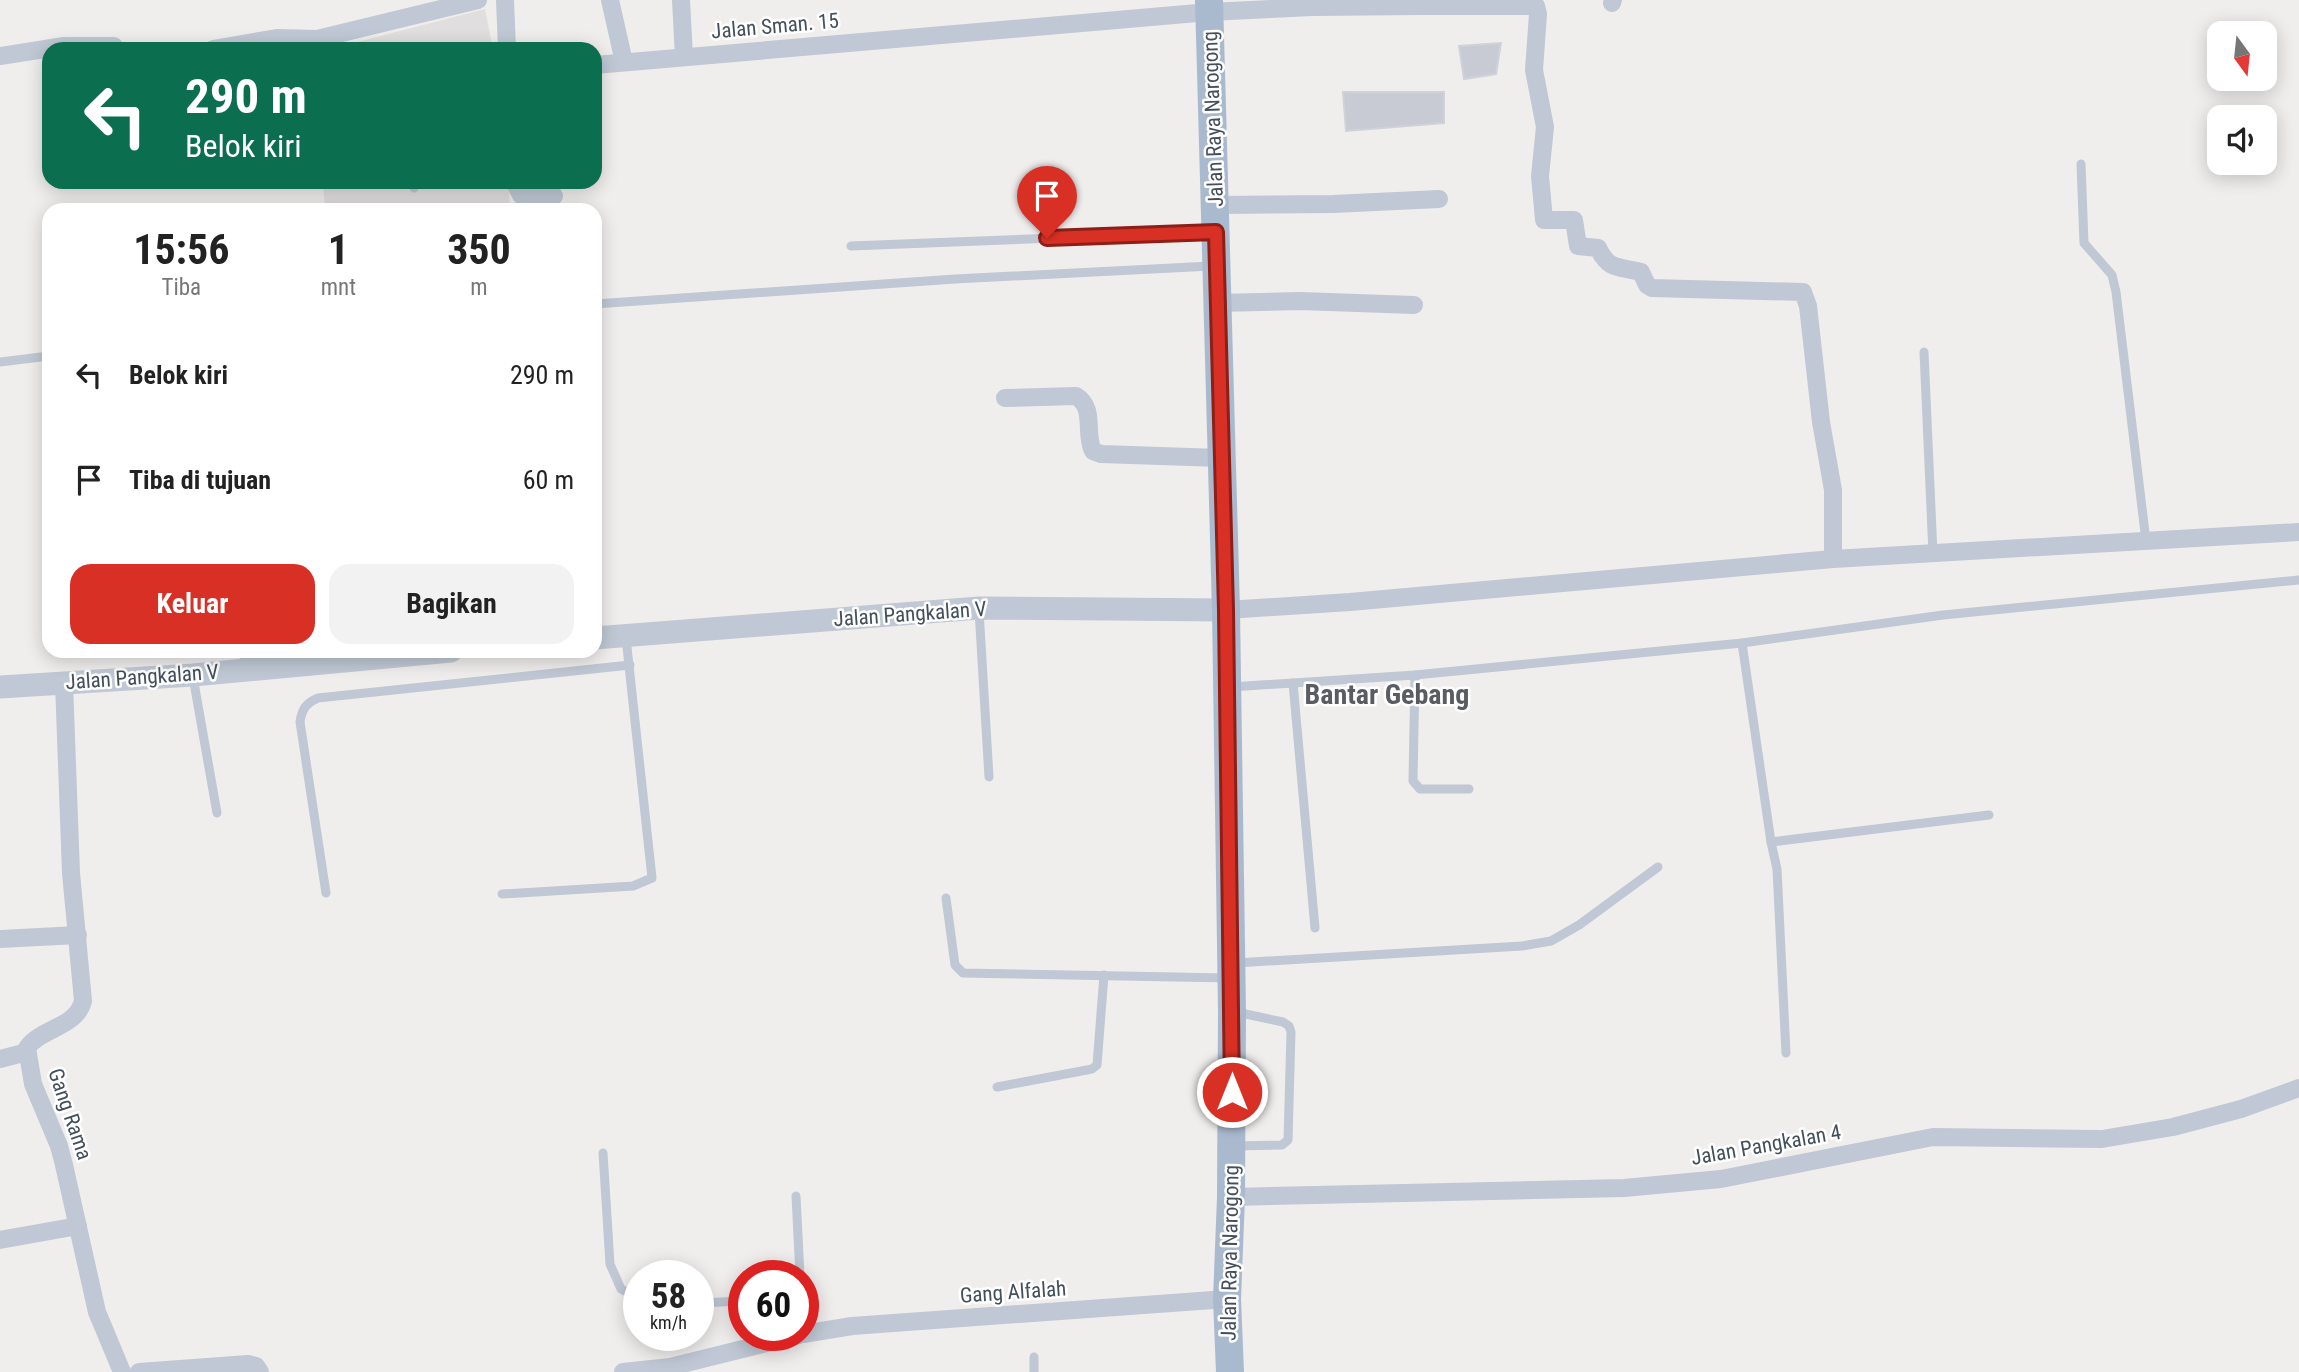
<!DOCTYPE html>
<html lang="id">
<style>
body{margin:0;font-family:"Roboto Condensed",sans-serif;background:#f2f2f2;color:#222;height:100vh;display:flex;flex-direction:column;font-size:26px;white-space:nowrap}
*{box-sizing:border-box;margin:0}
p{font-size:23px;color:#767676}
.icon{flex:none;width:38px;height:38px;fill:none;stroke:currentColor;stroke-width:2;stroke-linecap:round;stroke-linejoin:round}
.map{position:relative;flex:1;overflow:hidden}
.panel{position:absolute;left:42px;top:203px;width:560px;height:455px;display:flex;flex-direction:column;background:#fff;border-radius:21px;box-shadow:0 4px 18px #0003}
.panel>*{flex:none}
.top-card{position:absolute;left:42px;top:42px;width:560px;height:147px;border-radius:21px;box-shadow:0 4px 18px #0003;background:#0b6e4f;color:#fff;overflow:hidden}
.needle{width:46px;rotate:165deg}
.buttons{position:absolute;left:2207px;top:21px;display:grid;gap:14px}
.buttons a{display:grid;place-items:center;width:70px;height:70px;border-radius:14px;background:#fff;box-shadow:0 4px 18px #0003;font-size:35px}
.speed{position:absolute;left:623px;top:1260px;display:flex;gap:14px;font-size:35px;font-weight:700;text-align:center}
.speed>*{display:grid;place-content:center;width:91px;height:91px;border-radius:50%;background:#fff;box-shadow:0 4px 18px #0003;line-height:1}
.speed small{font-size:18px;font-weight:400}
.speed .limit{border:10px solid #d22;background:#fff;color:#111}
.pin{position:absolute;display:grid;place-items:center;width:60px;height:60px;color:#fff;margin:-72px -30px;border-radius:50% 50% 50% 0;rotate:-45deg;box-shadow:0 0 7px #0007}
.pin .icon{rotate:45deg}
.me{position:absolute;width:77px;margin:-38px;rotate:0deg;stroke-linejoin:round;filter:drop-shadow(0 0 5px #0008)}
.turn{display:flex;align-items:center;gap:24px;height:147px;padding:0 28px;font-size:32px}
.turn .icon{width:91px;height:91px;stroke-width:2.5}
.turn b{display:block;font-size:49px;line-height:60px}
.eta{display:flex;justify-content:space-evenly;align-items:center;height:119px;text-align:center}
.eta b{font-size:42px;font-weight:700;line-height:49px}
.cta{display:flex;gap:14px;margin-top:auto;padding:14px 28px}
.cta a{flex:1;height:80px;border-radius:21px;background:#d93025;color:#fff;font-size:28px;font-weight:700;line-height:80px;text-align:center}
.cta a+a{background:#f2f2f2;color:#222}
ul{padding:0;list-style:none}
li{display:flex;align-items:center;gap:21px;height:105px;padding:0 28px}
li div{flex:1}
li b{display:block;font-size:26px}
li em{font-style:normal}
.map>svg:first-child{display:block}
.education{fill:#e1dedf}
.building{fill:#c8cbd3;stroke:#d0d2d9;stroke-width:2}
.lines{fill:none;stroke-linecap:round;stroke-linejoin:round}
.service{stroke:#bfc8d4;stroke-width:9}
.minor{stroke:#bfc8d4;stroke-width:18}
.tertiary{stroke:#bfc8d4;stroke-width:23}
.primary{stroke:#aabace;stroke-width:28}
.route-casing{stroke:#8d1f18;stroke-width:18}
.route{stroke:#d93025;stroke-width:12}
.labels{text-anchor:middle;stroke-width:5;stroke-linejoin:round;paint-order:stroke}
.street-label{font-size:21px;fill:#444f5c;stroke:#fff}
.district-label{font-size:28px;font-weight:bold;fill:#595d62;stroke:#fff}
</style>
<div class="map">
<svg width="2299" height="1372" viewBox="0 0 2299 1372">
<rect width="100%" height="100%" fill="#f0eded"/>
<!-- education -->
<g class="education">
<polygon points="485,9 493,49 330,49"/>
<polygon points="323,182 508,182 510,210 325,210"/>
</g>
<!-- building -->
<g class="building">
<polygon points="1501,43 1496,74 1464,79 1459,46"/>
<polygon points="1343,92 1444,92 1444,123 1346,131"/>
</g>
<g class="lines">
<!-- service -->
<g class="service">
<polyline points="2081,164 2084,243 2112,275 2116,292 2146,541"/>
<polyline points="414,188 415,182"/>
<polyline points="851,246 1210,232"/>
<polyline points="595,304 955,279 1211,266"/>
<polyline points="1924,352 1933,554"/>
<polyline points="0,362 49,356"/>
<polyline points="979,610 989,777"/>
<polyline points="1742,643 1771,842 1777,869 1786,1053"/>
<polyline points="244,651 245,668"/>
<polyline points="1415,675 1413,781 1420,789 1469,789"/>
<polyline points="193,677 217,813"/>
<polyline points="1293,683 1315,928"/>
<polyline points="1231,687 1415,675 1742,643 1943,615 2299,580"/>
<polyline points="1771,842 1989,815"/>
<path d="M326,893L300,722C302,709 306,703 318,698L630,665"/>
<polyline points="502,894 633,886 652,878 626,638"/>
<polyline points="946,898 955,965 963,973 1228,978"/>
<polyline points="1236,963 1522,946 1551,941 1579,925 1658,867"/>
<polyline points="997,1087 1092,1069 1097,1065 1104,975"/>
<polyline points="1233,1146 1282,1145 1288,1140 1291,1032 1289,1026 1283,1022 1236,1012"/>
<polyline points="603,1153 610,1264 621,1289 639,1298"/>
<polyline points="796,1196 800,1276"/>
<polyline points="698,1303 744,1301"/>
<polyline points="803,1319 805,1334"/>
<polyline points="1034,1357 1034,1372"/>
</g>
<!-- minor -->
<g class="minor">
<polyline points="505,0 507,49"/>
<polyline points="610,0 624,62"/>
<polyline points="681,0 684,57"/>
<polyline points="1612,3 1613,0"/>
<path d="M1420,6H1536L1538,14L1534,70L1545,127L1540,176L1544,220H1574L1578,246L1598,248C1609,271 1619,266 1641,272L1647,285L1652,288L1803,292L1808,306L1821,422L1833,490V559"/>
<polyline points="213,49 277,38 317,39 478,0"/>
<polyline points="0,56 64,46 114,46"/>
<polyline points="595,65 1209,12 1312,7 1420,6 1421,0"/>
<polyline points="514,182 521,195 554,196"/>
<polyline points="1216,205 1333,204 1439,199"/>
<polyline points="1217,303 1300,301 1414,305"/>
<path d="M1005,398L1076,396C1096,408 1084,433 1093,451L1101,454L1220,458"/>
<polyline points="1226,610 1350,602 1833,559 2299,532"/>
<path d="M64,683L71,873L83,1001C76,1028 42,1027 27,1048L33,1084L59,1146L64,1165L97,1312L122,1372"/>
<polyline points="0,939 78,935"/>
<polyline points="0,1059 27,1052"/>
<polyline points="1231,1197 1624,1188 1721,1179 1933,1137 2102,1139 2173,1127 2241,1109 2299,1088"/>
<polyline points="0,1240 78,1226"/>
<polyline points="803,1334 852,1326 1227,1299"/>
<polyline points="139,1372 248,1364 256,1366 260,1372"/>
<polyline points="623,1372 670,1367 799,1335"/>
</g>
<!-- tertiary -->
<g class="tertiary">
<polyline points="595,638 979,608 1226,610"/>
<polyline points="0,687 193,675 451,651"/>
</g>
<!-- primary -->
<polyline class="primary" points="1209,0 1226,610 1232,1011 1231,1197 1227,1299 1230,1372"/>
</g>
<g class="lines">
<!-- route casing -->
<g class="route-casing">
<polyline id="route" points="1047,238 1216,232 1226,610 1232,1092"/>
</g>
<!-- route -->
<use href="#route" class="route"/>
</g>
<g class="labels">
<!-- street labels -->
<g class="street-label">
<text transform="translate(775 26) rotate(-5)" y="7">Jalan Sman. 15</text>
<text transform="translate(1213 119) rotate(-92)" y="7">Jalan Raya Narogong</text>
<text transform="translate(910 614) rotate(-4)" y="7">Jalan Pangkalan V</text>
<text transform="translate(142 677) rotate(-4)" y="7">Jalan Pangkalan V</text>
<text transform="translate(70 1114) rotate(71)" y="7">Gang Rama</text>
<text transform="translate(1766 1145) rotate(-10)" y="7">Jalan Pangkalan 4</text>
<text transform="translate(1230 1253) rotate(-89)" y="7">Jalan Raya Narogong</text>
<text transform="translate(1013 1292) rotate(-4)" y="7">Gang Alfalah</text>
</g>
<!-- district labels -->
<g class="district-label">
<text x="1387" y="704">Bantar Gebang</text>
</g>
</g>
</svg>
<div class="buttons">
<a><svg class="needle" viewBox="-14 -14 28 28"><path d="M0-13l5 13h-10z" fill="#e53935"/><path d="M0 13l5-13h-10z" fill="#767676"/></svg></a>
<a><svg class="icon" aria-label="sound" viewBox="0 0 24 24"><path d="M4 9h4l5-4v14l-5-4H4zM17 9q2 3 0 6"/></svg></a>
</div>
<div class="speed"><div>58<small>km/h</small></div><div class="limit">60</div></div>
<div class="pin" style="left:1047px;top:238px;background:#d93025"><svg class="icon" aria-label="arrive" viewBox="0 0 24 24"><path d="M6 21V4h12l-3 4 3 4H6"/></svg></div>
<svg class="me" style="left:1232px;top:1092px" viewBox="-20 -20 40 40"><circle r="17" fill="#d93025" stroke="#fff" stroke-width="3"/><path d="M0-11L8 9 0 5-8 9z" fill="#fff"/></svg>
<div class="top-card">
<div class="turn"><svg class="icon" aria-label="left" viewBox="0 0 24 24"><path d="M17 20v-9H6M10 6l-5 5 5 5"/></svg><div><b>290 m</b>Belok kiri</div></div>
</div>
<section class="panel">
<div class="eta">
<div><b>15:56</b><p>Tiba</p></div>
<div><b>1</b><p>mnt</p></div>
<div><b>350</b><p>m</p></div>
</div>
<ul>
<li><svg class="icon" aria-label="left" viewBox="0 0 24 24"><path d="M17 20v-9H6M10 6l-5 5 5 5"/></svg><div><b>Belok kiri</b></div><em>290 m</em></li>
<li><svg class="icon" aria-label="arrive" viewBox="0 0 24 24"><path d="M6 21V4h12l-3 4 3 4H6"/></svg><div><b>Tiba di tujuan</b></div><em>60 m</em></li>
</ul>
<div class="cta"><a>Keluar</a><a>Bagikan</a></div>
</section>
</div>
